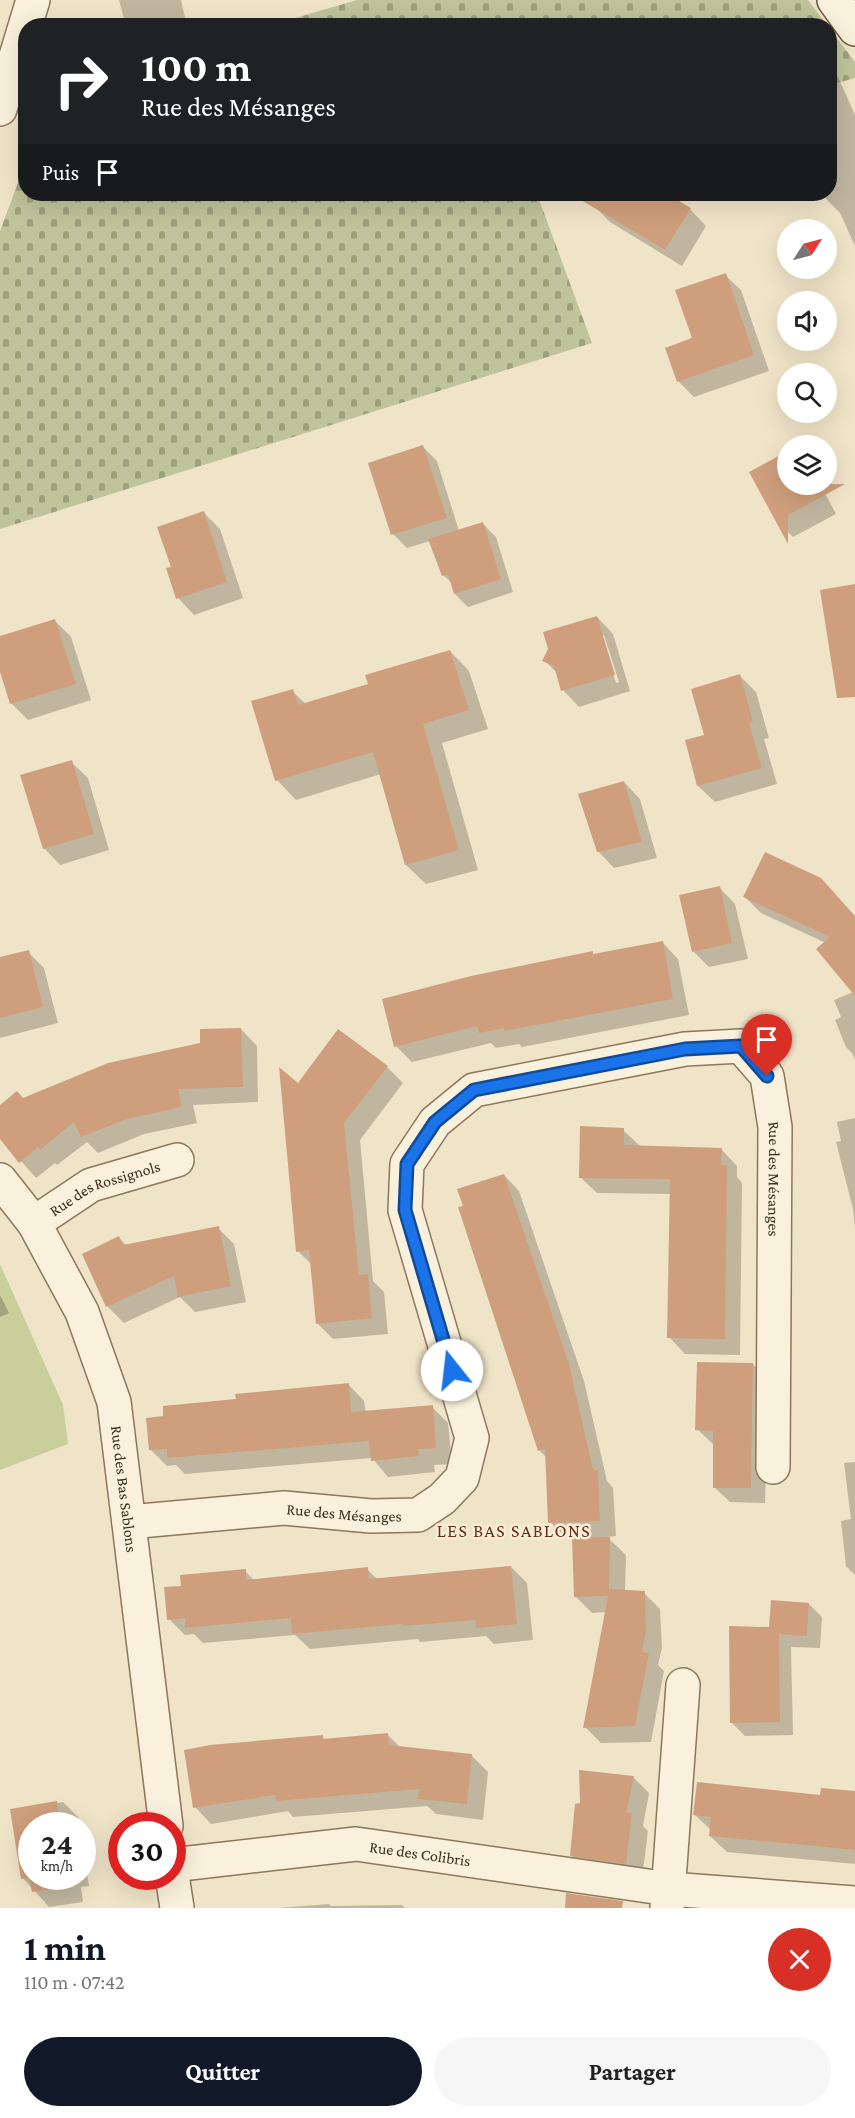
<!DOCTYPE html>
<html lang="fr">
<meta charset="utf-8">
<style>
body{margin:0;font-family:"Crimson Pro",serif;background:#f6f6f6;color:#222;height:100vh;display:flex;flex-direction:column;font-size:22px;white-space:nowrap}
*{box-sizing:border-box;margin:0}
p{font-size:20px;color:#767676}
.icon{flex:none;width:33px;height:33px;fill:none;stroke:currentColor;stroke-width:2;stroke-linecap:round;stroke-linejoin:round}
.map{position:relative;height:1908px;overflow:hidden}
.drawer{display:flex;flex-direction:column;background:#fff;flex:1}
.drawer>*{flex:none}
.top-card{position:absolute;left:18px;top:18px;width:819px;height:183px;border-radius:24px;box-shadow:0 6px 24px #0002;background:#202124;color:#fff;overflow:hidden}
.needle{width:39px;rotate:54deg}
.buttons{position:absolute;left:777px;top:219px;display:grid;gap:12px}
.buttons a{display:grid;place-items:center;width:60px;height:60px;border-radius:50%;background:#fff;box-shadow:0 6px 24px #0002;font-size:30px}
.speed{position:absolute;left:18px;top:1812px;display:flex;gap:12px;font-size:30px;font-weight:700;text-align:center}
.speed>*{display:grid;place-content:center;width:78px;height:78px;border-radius:50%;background:#fff;box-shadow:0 6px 24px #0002;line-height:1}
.speed small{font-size:15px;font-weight:400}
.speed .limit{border:9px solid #d22;background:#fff;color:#111}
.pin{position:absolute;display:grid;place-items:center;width:51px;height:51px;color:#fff;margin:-62px -26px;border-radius:50% 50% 50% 0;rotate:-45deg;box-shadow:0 0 6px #0007}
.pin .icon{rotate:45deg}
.me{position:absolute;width:66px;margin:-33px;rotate:344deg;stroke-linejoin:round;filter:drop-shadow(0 0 4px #0008)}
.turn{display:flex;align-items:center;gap:21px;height:126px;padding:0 24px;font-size:27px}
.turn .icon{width:78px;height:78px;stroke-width:2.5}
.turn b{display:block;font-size:42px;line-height:51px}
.then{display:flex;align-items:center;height:57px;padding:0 24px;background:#0003;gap:12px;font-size:22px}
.round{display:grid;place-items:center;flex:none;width:63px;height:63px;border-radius:32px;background:#f6f6f6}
.headline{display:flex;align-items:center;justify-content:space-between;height:102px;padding:0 24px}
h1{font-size:36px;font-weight:700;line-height:45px;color:#111827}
.action{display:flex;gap:12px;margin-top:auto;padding:12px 24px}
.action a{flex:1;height:69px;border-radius:36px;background:#111827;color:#fff;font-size:24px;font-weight:700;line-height:69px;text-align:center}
.action a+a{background:#f6f6f6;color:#222}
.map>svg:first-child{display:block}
.grass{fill:#c9cf9b}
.cemetery{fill:url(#cemetery-stones)}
.shadow{fill:#0003;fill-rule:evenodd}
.building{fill:#cf9f7d}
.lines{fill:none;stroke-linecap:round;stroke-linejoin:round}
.street-casing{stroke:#8d765c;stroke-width:36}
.secondary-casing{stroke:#6f573f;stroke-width:36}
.street{stroke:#faf1dc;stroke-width:33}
.secondary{stroke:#faf1dc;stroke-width:33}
.route-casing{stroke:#114b97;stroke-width:15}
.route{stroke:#1a73e8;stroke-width:10}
.labels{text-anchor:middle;stroke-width:5;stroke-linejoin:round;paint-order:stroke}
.street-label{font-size:16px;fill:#3d2e20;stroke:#f7eed8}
.neighbourhood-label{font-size:18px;letter-spacing:1.5px;fill:#6b2e1e;stroke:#f7eed8}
</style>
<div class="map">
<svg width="855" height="1908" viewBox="0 0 855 1908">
<defs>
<pattern id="cemetery-stones" width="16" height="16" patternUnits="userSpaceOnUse" patternTransform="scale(1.5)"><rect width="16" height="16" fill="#bfc49a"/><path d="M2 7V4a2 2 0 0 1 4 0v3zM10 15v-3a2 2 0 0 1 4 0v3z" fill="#9ca07d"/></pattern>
</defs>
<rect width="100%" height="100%" fill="#f0e4c8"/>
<!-- grass -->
<polygon class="grass" points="0,1264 63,1405 68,1444 0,1470"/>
<!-- cemetery -->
<g class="cemetery">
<polygon points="357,0 808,0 827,25 271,25"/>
<polygon points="830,29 855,62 855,78 830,85"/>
<polygon points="25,164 26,194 537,194 592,343 0,529 0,231"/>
</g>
<!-- shadow -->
<g class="shadow">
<polygon points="119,0 181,0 187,26 126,26"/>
<polygon points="830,68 838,77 855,115 855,246 840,213 827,200 824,194 830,194"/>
<polygon points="601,194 664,194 690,209 706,226 682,266 610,222 594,206"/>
<polygon points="725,275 741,290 769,371 694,397 678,381"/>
<polygon points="423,447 437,461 459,531 483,524 496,537 513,592 468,607 455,594 453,584 443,575 430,541 407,548 393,534"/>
<polygon points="788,484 820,484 836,514 793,537 776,520"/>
<polygon points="204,513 220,529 243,598 194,615 178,598 173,568"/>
<path d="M597,617L613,634L630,691L579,707L563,690L558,674L544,660ZM601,635H604L619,682L616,683Z"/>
<polygon points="55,621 71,637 91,700 28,720 12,704 0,667 0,638"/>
<polygon points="450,651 469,671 488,729 442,743 478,870 426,884 406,865 381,774 296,800 277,780 292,691 306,704 370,685"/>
<polygon points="740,676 756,692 769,738 764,739 777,784 715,802 698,786 686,742 706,736"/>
<polygon points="71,762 88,778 109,850 60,865 44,848"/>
<polygon points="624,782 640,799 657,858 614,868 598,851"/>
<polygon points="820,879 855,917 855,1060 852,1053 846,1047 835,1020 841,1017 834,1000 853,992 826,943 761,913 745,897"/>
<polygon points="719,887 735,904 748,959 709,967 693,951"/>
<polygon points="662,942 678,959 689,1015 522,1047 519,1044 496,1048 491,1043 412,1062 396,1046 592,953 594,955"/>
<polygon points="28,952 44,968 58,1023 0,1038 0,959"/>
<polygon points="241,1029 257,1046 258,1102 193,1105 197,1123 144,1134 98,1153 87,1142 57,1165 55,1163 36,1178 0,1137 0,1106 202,1044"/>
<polygon points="387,1067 403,1083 360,1140 373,1281 384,1292 388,1334 333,1339 317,1323 312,1265 298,1251 298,1085"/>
<polygon points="855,1118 855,1228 853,1209 836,1142 841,1141 837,1122"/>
<polygon points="623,1130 640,1146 721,1149 737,1166 737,1177 742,1183 740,1355 685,1354 669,1337 672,1194 597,1193 580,1177"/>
<polygon points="504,1175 519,1191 584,1381 607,1481 613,1488 616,1536 607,1537 626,1555 625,1591 644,1593 660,1609 662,1648 658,1665 664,1671 651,1742 601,1743 585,1727 607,1612 592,1613 575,1596 574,1538 566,1538 550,1522 547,1458 539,1450 465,1207"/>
<polygon points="218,1228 234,1244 246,1302 195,1312 180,1297 124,1323 107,1306 119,1238 127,1246"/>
<polygon points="0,1295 9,1313 0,1317"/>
<polygon points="753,1364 768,1380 765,1503 730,1502 714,1487 714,1445 697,1429"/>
<polygon points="348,1384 364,1401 366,1413 432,1407 448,1423 452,1464 434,1465 435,1472 388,1477 372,1458 185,1474 176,1465 167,1466 151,1450 238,1401"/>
<polygon points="855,1462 855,1575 846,1566 841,1521 851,1519 844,1463"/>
<polygon points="511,1567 527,1583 533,1640 494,1644 486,1636 420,1642 418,1639 310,1649 295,1635 203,1643 194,1634 185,1635 169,1619 183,1587 245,1571 254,1580 367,1569 378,1580"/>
<polygon points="809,1604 822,1617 820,1648 791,1647 793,1735 745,1736 732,1723 770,1628"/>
<polygon points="387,1734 401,1748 471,1755 488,1772 483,1820 436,1814 427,1806 293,1817 288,1811 211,1824 195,1807 322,1737 326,1740"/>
<polygon points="633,1777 649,1793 643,1826 648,1831 642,1879 588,1872 571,1855"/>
<polygon points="855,1793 855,1864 727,1852 710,1836 711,1830 695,1815"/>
<polygon points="63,1802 79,1818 80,1826 32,1826 32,1876 82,1876 82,1841 89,1886 81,1887 83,1902 49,1907 23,1878 12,1810"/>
<polygon points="329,1904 331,1906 402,1905 405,1908 278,1908"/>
</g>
<!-- building -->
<g class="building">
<polygon points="571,194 667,194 691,208 665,250"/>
<polygon points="726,273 754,355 677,382 665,348 692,338 675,290"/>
<polygon points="423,445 447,518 391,535 368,463"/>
<polygon points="788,451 788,484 845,484 788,515 788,544 749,472"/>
<polygon points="204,511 227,582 176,599 166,568 171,567 157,527"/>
<polygon points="483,522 501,579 454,594 448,574 442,576 428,539"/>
<polygon points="855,584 855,697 837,698 820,590"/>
<polygon points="597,616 615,675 561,691 554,666 542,661 548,649 543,632"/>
<polygon points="55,619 76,684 10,704 0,672 0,636"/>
<polygon points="450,650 469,710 423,724 459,850 405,865 373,752 275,781 251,701 293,689 298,705 368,684 365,675"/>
<polygon points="740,674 753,722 749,723 762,768 697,786 685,740 704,735 691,689"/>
<polygon points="72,760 94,834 43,849 20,775"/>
<polygon points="624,781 642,842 597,852 578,794"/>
<polygon points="765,852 821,878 855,916 855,996 816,949 830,937 743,897"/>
<polygon points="720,886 732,943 692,952 679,895"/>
<polygon points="663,941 673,999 504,1031 504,1028 479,1033 477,1026 394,1047 382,999 471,976 593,951 593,954"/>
<polygon points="29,950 43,1007 0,1018 0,957"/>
<polygon points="241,1028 243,1087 178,1089 182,1107 127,1119 81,1137 74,1122 40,1150 38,1147 19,1163 0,1139 0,1105 17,1091 23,1098 108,1063 200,1043 200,1029"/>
<polygon points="338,1029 388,1066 344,1123 359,1275 368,1274 372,1318 316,1324 309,1250 296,1252 279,1067 298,1083"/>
<polygon points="580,1126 624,1128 624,1145 722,1148 721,1165 727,1165 725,1339 667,1338 670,1179 579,1178"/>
<polygon points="504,1174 569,1364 593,1470 598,1470 600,1521 548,1523 545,1449 538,1451 458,1207 463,1206 457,1189"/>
<polygon points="219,1226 231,1286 178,1297 174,1276 106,1307 82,1254 119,1236 123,1245"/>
<polygon points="697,1362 753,1363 751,1488 713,1488 713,1431 695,1430"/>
<polygon points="349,1383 351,1412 433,1405 436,1448 418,1449 419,1456 371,1461 369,1441 167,1458 167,1449 149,1450 146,1418 163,1416 163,1406 236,1399 235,1394"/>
<polygon points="610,1537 609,1592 610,1589 645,1591 646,1631 642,1652 649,1653 635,1726 583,1728 608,1596 574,1597 572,1538"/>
<polygon points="511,1566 517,1624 476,1628 475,1620 403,1626 402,1624 292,1634 291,1618 185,1628 185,1618 167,1620 164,1587 181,1586 180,1575 246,1569 246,1580 368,1567 369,1579"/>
<polygon points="771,1600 809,1603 807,1636 779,1634 780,1722 730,1723 729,1626 769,1627"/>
<polygon points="388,1733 389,1745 472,1754 467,1804 418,1799 419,1789 276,1801 275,1795 193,1808 184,1750 210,1745 323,1735 323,1739"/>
<polygon points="579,1770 634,1776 626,1813 632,1813 626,1864 570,1856 575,1804 580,1803"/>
<polygon points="697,1782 820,1795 821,1788 855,1791 855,1850 709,1836 711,1817 693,1815"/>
<polygon points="57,1801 60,1826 32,1826 32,1876 67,1876 68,1886 32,1892 29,1878 21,1879 10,1809"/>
<polygon points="566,1893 623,1901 622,1908 565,1908"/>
</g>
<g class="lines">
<!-- street casing -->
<g class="street-casing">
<g id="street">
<polyline points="0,109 33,0"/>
<path id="s1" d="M0,1180L34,1223L82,1312L114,1402L166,1826"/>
<path id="s2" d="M34,1223L91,1185L177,1160"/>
<path id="s3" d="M129,1522L284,1508L371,1516L418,1515L442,1499L462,1478L472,1438L405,1210L407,1164L435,1122L474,1090L685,1049L741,1046L767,1076L775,1127L773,1467"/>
<path id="s4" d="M172,1865L356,1844L669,1889L855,1903"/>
<polyline points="172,1875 177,1908"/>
<polyline points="667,1908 683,1685"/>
</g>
</g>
<!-- secondary casing -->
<g class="secondary-casing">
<polyline id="secondary" points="834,0 855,29"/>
</g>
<!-- street -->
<use href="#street" class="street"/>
<!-- secondary -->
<use href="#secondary" class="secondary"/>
</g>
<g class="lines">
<!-- route casing -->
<g class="route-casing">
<polyline id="route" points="452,1370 405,1210 407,1164 435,1122 474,1090 685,1049 741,1046 767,1076"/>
</g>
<!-- route -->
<use href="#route" class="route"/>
</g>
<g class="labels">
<!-- street labels -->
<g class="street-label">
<text dy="6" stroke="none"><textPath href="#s3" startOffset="1188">Rue des Mésanges</textPath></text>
<text dy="6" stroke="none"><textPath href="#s2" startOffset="80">Rue des Rossignols</textPath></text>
<text dy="6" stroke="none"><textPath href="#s1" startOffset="339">Rue des Bas Sablons</textPath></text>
<text dy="6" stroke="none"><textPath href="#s3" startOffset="216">Rue des Mésanges</textPath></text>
<text dy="6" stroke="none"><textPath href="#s4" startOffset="250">Rue des Colibris</textPath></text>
</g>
<!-- neighbourhood labels -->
<g class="neighbourhood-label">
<text x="514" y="1537">LES BAS SABLONS</text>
</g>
</g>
</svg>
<div class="buttons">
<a><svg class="needle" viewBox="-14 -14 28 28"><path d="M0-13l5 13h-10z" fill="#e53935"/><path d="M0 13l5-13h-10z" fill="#767676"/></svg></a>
<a><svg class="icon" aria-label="sound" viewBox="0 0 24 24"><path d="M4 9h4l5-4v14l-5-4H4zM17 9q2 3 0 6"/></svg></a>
<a><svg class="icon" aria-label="search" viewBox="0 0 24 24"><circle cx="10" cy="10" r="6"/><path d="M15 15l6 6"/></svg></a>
<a><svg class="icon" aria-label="layers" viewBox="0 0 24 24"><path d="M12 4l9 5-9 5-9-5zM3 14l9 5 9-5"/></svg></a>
</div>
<div class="speed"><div>24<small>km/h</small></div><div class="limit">30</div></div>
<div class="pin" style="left:767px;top:1076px;background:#d93025"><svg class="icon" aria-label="arrive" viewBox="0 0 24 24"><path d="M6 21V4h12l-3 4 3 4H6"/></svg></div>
<svg class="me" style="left:452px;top:1370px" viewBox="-20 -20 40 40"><circle r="19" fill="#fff"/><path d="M0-13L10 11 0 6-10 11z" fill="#1a73e8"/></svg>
<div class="top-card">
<div class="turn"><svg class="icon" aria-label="right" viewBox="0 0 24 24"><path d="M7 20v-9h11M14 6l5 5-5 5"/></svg><div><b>100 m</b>Rue des Mésanges</div></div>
<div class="then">Puis<svg class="icon" aria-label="arrive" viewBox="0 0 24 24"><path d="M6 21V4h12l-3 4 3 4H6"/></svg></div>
</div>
</div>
<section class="drawer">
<div class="headline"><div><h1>1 min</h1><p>110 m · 07:42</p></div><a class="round" style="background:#d93025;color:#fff"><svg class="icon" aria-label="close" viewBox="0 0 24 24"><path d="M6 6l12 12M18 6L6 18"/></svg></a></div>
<div class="action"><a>Quitter</a><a>Partager</a></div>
</section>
